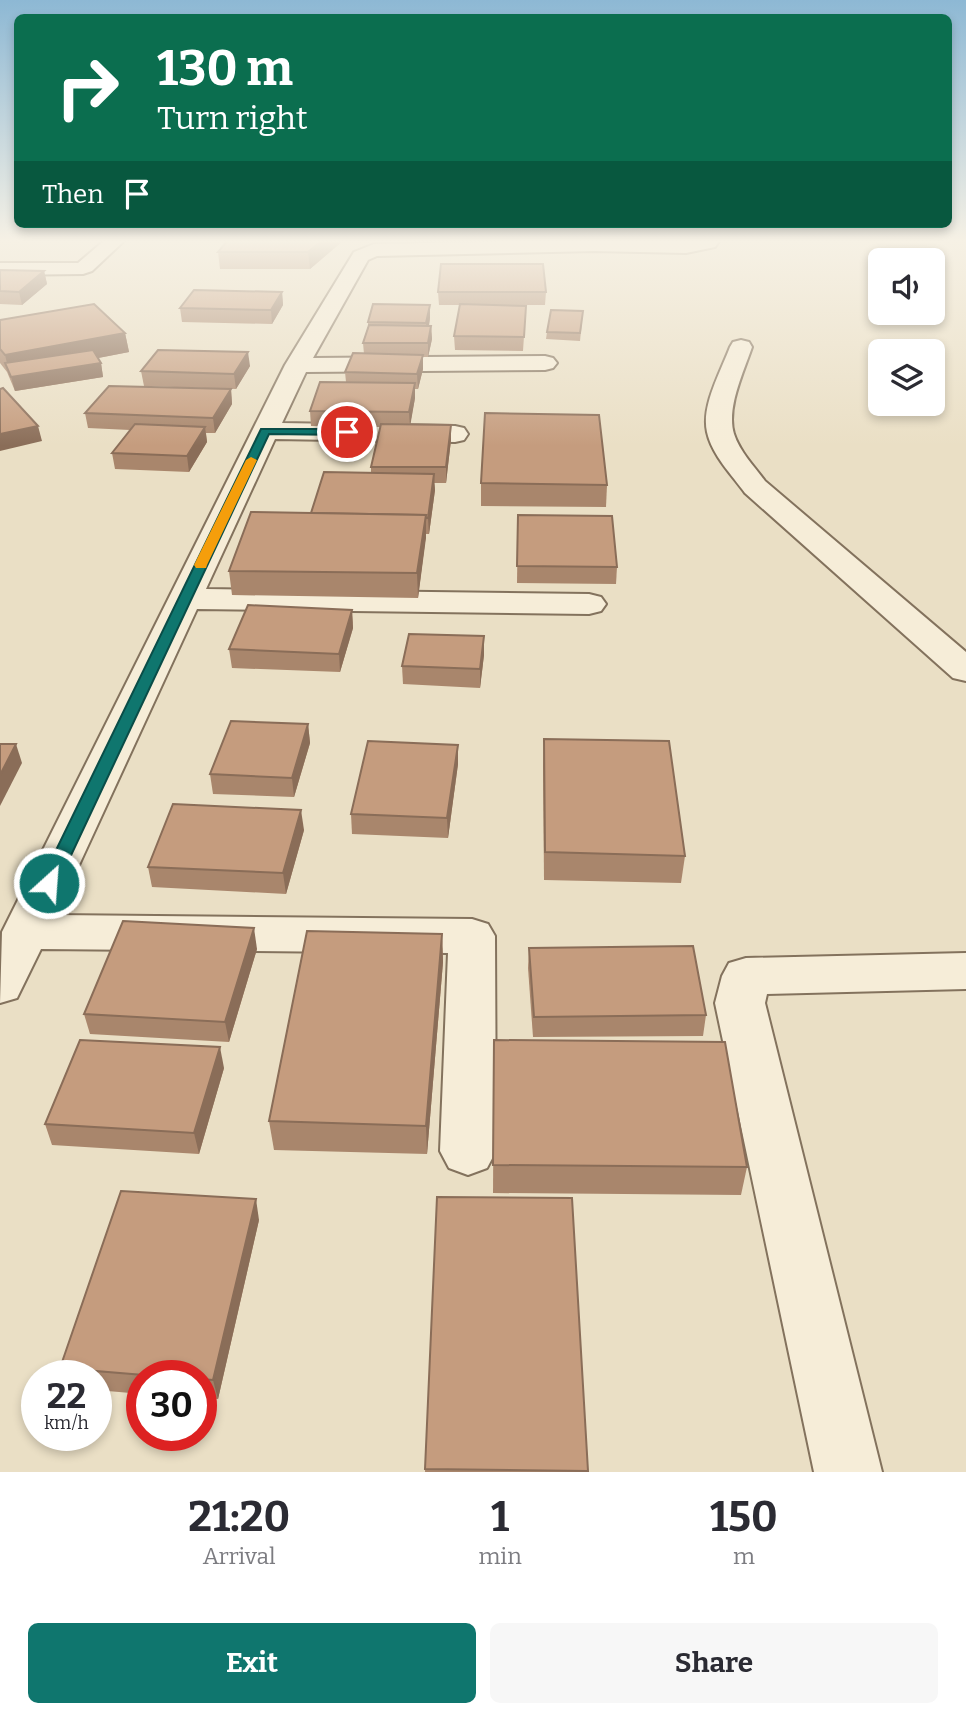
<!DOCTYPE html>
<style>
body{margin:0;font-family:Bitter,serif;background:#f7f7f7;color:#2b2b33;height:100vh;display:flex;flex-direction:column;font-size:26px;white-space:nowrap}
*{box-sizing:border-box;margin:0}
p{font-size:23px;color:#7c7c81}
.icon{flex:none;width:38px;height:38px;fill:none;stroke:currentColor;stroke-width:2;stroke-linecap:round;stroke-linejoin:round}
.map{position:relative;height:1472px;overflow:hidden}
.panel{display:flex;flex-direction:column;background:#fff;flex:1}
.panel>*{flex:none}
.guide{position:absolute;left:14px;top:14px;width:938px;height:214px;border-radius:10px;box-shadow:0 4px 10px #0003;background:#0b6e4f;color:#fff;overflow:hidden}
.controls{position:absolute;left:868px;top:248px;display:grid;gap:14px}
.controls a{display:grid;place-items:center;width:77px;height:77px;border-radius:10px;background:#fff;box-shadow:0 4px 10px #0003;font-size:35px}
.speed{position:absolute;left:21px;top:1360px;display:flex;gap:14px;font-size:35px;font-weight:700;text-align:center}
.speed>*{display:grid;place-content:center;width:91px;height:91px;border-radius:50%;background:#fff;box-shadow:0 4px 10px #0003;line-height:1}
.speed small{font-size:18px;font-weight:400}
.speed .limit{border:10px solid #d22;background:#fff;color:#111}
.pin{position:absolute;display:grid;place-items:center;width:60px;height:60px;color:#fff;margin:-30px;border:4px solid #fff;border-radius:50%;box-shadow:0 2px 7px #0007}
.me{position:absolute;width:77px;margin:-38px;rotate:26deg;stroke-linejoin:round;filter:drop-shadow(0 0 5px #0008)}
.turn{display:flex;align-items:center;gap:24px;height:147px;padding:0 28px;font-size:32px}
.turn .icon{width:91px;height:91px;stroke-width:2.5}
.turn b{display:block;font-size:49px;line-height:60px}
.then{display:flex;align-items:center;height:66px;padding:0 28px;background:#0003;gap:14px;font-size:26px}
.eta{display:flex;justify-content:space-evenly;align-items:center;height:119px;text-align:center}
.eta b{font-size:42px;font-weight:700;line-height:49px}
.action{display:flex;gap:14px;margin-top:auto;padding:14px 28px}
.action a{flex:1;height:80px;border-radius:10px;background:#0f766e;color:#fff;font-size:28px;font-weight:700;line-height:80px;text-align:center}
.action a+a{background:#f7f7f7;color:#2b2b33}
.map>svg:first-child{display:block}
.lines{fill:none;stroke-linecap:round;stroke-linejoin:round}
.minor-casing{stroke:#83725d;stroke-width:4}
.minor{fill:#f6edd8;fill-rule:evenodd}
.wall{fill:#a9866c}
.shaded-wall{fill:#8a6d58}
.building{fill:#c59c7e;stroke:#8a6d58;stroke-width:2}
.route{fill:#0f766e;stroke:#0a4d48;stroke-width:2}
.slow{fill:#f59e0b}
</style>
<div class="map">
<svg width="966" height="1472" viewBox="0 0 966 1472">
<rect width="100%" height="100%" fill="#eadfc5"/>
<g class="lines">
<!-- minor casing -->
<g class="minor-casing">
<g id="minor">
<polygon points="105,240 125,240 92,271 83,274 0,275 0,263 78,263"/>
<polygon points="586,240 720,240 715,247 686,253 594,251 377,256 368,260 313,358 545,356 553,358 557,363 553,368 545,370 306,372 282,423 455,426 464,428 468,434 464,440 455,442 275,439 206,589 589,594 601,597 606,604 601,611 589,614 197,609 56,915 472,919 488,924 495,936 496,1151 487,1168 468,1175 449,1168 440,1151 448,953 41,949 17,998 0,1003 2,932 285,365 354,252 374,244"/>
<path d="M741,340L749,342L752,347C744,371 726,408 734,434C740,452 754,466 765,481L966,652V681L953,678L745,493C732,475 712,455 707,432C701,406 721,371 730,347L733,342Z"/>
<polygon points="966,953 966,989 767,994 765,1003 882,1472 814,1472 715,1003 722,976 729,963 746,958"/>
</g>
</g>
<!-- minor -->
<use href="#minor" class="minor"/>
</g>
<!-- wall -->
<g class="wall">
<polygon points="71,240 102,240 101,241"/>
<polygon points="344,240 310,269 220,269 218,252"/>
<polygon points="0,270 44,271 47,284 22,305 0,304"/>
<polygon points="282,292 283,305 272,324 182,322 180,308"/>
<polygon points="438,292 546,292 545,305 506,305 526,306 523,351 455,350 454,336 460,305 439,305"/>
<polygon points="430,305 430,318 429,326 431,326 432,339 428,357 423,357 423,369 418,389 415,389 415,398 410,424 451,425 451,440 446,483 434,483 435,490 429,534 426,534 418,598 232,595 229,571 371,473 371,467 380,427 311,426 310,411 346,382 345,372 364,354 363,343 368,327 368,322"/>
<polygon points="583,311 580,341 546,339 547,332"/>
<polygon points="0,320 125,333 129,352 98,358 101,363 103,377 15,391 7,372 0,363"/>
<polygon points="250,366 236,389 144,386 141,371"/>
<polygon points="231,389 232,404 215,433 206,433 207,442 189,472 115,469 112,453 130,430 88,428 85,413"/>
<polygon points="481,483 607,485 606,507 481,506"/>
<polygon points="518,515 617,567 616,584 517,583"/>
<polygon points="352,610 353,628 340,672 232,668 229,649"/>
<polygon points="484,636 484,655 480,688 403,684 402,666"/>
<polygon points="308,724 310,743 294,797 213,794 210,774"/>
<polygon points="544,739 685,856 681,883 544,880 543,765"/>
<polygon points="458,745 458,764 448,838 352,834 351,814"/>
<polygon points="304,830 286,894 152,887 148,867"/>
<polygon points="442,934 443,962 427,1154 274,1150 269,1121"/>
<polygon points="529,948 706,1015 703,1036 533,1037 528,968"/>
<polygon points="257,949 229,1042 90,1034 84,1014"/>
<polygon points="494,1040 747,1167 741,1195 493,1193"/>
<polygon points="224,1068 199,1154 52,1145 45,1124"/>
<polygon points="437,1197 572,1198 587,1472 425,1472"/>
<polygon points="259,1220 218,1399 201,1398 201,1376 142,1376 142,1394 96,1390 96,1376 63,1376 60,1368"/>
</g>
<!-- shaded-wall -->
<g class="shaded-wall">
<polygon points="323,240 344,240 310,269 308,252"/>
<polygon points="44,271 47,284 22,305 19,292"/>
<polygon points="282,292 283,305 272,324 271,310"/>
<polygon points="430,305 430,318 427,336 426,323"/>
<polygon points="431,326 432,339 428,357 428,343"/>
<polygon points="125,333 129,352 11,375 9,371 5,355"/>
<polygon points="248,352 250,366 236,389 234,374"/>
<polygon points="423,355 423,369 418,389 417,374"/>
<polygon points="101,363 103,377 15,391 11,377"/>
<polygon points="415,383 415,398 410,427 409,412"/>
<polygon points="231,389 232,404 215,433 213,418"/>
<polygon points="451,425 451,440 446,483 446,467"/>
<polygon points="38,426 42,441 0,451 0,434"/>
<polygon points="205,427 207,442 189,472 187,456"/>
<polygon points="434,474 435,490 429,534 428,518"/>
<polygon points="426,515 426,538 418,598 417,573"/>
<polygon points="352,610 353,628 340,672 339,654"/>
<polygon points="484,636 484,655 480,688 480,669"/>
<polygon points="308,724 310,743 294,797 292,778"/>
<polygon points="16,744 22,763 0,806 0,775"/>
<polygon points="458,745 458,764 448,838 447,818"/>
<polygon points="301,810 304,830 286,894 283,873"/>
<polygon points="254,928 257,949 229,1042 225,1022"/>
<polygon points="442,934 443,962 427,1154 426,1126"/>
<polygon points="220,1047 224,1068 199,1154 194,1133"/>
<polygon points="256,1199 259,1220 218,1399 213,1380"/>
</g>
<!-- building -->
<g class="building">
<polygon points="228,240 323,240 308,252 218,252"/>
<polygon points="441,264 543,264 546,292 438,292"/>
<polygon points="0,270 44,271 19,292 0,291"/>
<polygon points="194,290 282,292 271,310 180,308"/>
<polygon points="94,304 125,333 5,355 0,349 0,320"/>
<polygon points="373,304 430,305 426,323 368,322"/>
<polygon points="460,304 526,306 524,337 454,336"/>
<polygon points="551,310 583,311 580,333 547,332"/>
<polygon points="369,325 431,326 428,343 363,343"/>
<polygon points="93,350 101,363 11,377 5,363"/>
<polygon points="158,350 248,352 234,374 141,371"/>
<polygon points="353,353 423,355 417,374 345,372"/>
<polygon points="320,382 415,383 409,412 310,411"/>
<polygon points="109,386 231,389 213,418 85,413"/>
<polygon points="3,388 38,426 0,434 0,389"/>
<polygon points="485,413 599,415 607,485 481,483"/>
<polygon points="135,424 205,427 187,456 112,453"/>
<polygon points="381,424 451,425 446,467 371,467"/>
<polygon points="324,472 434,474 428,518 425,518 426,515 311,513"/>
<polygon points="251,512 426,515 417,573 229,571"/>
<polygon points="518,515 612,516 617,567 517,566"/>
<polygon points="248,605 352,610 339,654 229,649"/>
<polygon points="409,634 484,636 480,669 402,666"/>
<polygon points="231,721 308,724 292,778 210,774"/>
<polygon points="544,739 669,741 685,856 545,852"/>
<polygon points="368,741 458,745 447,818 351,814"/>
<polygon points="0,744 16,744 0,775"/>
<polygon points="173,804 301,810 283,873 148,867"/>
<polygon points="123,921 254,928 225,1022 84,1014"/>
<polygon points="307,931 442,934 426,1126 269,1121"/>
<polygon points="693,946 706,1015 534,1017 529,948"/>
<polygon points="80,1040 220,1047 194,1133 45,1124"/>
<polygon points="494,1040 725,1042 747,1167 493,1165"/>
<polygon points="121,1191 256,1199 213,1380 201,1379 201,1376 156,1376 60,1368"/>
<polygon points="437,1197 572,1198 588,1471 425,1469"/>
</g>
<!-- sky -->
<linearGradient id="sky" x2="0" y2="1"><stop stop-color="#8db8d4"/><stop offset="0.54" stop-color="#f6f1e5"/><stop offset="1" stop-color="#f6f1e5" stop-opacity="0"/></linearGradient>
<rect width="966" height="446" fill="url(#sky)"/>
<!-- route -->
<polygon class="route" points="261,429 347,429 352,432 347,435 269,434 58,883 55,888 42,888 40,883"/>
<!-- slow -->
<polygon class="slow" points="251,457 257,460 207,565 206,568 196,568 194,565 246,460"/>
</svg>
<div class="controls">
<a><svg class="icon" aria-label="sound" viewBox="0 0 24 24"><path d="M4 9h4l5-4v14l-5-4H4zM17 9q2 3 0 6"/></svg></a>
<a><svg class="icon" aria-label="layers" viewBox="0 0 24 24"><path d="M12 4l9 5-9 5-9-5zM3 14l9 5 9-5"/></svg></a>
</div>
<div class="speed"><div>22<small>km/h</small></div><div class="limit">30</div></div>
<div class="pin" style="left:347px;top:432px;background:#d93025"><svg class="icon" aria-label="arrive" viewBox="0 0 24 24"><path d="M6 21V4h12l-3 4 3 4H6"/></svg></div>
<svg class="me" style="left:49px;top:883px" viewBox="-20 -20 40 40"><circle r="17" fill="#0f766e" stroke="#fff" stroke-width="3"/><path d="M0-11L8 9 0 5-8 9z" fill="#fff"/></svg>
<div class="guide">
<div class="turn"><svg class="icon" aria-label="right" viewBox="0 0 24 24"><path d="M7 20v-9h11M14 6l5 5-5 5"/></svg><div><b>130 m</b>Turn right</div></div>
<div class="then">Then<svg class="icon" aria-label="arrive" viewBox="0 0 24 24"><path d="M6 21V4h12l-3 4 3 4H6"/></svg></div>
</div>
</div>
<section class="panel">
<div class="eta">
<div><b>21:20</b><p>Arrival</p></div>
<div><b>1</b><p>min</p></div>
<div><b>150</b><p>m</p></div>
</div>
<div class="action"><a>Exit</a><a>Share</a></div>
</section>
